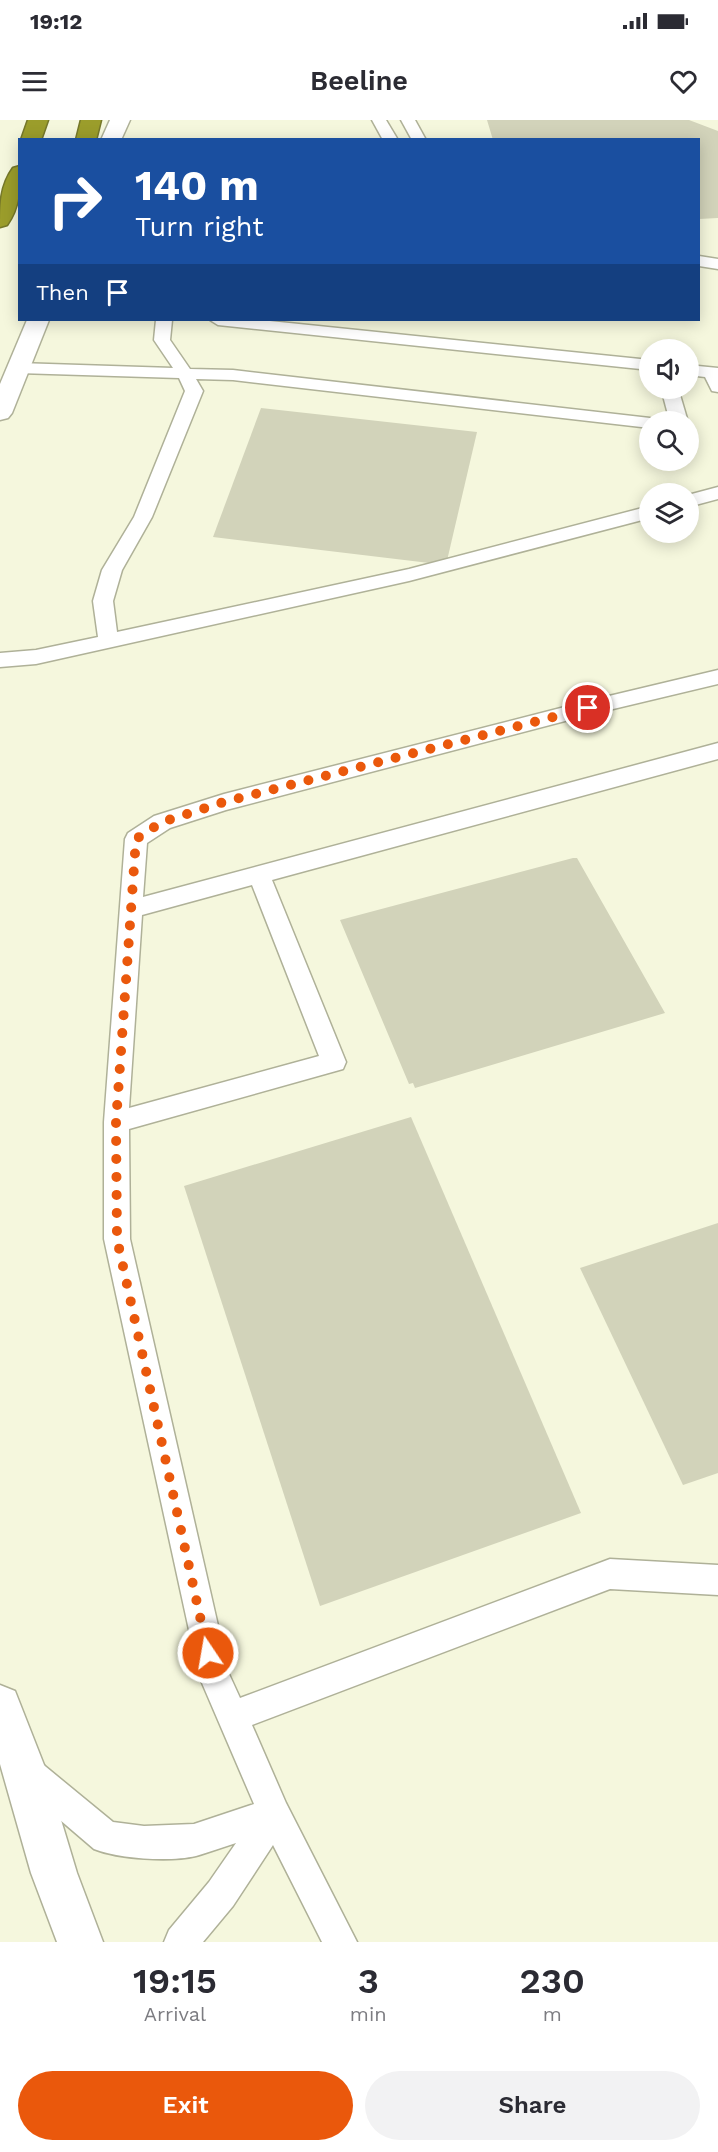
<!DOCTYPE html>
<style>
body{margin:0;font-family:"Work Sans",sans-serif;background:#f2f2f3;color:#2b2b33;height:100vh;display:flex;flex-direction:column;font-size:22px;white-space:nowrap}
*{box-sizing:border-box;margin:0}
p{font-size:20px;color:#7c7c81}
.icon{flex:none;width:33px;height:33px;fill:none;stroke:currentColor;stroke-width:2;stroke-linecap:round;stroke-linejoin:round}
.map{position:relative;height:1822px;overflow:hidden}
.details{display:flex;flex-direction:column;background:#fff;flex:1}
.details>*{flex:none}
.hud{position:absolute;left:18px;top:18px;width:682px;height:183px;border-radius:0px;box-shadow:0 3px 15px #0003;background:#1a4fa0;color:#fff;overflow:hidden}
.tools{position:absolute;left:639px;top:219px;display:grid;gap:12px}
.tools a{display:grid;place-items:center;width:60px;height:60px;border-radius:50%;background:#fff;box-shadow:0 3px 15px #0003;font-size:30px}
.pin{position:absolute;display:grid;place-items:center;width:51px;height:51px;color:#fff;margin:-26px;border:3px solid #fff;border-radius:50%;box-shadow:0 2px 6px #0007}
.me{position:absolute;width:66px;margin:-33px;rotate:348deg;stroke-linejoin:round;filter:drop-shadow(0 0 4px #0008)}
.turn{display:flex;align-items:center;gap:21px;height:126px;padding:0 18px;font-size:27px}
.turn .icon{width:78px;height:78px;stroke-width:2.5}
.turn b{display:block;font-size:42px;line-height:51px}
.then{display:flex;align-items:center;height:57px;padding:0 18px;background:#0003;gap:12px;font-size:22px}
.eta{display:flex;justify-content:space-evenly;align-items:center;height:102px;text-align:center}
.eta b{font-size:36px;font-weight:600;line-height:42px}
.primary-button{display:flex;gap:12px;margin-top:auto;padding:12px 18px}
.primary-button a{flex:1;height:69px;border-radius:36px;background:#ea580c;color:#fff;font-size:24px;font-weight:600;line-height:69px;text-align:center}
.primary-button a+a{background:#f2f2f3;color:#2b2b33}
.status{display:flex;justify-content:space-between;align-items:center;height:42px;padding:0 30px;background:#fff;direction:ltr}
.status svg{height:16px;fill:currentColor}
header{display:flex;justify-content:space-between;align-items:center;height:78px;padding:0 18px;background:#fff;font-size:27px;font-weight:600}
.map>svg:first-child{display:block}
.building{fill:#d2d3ba}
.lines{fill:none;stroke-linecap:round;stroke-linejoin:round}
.lane-casing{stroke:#afb198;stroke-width:3}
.secondary-casing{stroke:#afb198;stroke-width:3}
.highway-casing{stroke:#757729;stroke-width:3}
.lane{fill:#fff;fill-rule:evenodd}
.secondary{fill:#fff;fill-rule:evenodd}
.highway{fill:#9b9d2b;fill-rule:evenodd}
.route{stroke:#ea580c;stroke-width:10;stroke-dasharray:0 18}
</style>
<div class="status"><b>19:12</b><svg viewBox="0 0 49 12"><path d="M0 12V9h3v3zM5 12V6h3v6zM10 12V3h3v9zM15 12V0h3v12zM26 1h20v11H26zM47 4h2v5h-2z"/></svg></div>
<header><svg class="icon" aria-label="menu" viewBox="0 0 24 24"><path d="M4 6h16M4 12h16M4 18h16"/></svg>Beeline<svg class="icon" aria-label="heart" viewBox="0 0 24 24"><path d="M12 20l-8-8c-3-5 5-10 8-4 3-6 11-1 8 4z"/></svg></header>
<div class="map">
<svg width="718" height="1822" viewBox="0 0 718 1822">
<rect width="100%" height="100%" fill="#f5f7dd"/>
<!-- building -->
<g class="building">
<polygon points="487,0 689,0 718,11 718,98 699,99 699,20 493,20"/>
<polygon points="261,288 477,312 446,445 213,417"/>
<polygon points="573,738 577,738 665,893 415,968 413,963 409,964 340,800"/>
<polygon points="411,997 581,1393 320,1486 184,1066"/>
<polygon points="718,1103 718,1353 683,1365 580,1148"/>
</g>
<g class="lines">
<!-- lane casing -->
<g class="lane-casing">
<g id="lane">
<polygon points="372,0 386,0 398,20 383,20"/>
<polygon points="401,0 415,0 426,20 412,20"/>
<polygon points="699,136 718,139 718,149 699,146"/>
<polygon points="156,200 172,200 170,220 190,249 233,250 650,298 658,302 650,302 650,308 233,260 196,259 203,271 152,397 122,450 113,481 117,512 409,449 650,386 650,398 409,461 36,544 0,547 0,533 36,530 98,517 93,481 102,450 134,397 185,271 179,258 18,253 10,248 18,243 173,248 154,220"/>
<polygon points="210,200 260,200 650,240 650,250 218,205"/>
<polygon points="688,245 718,248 718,272 712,271 705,257 688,255"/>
<polygon points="661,268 678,268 688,302 670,302"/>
<polygon points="718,367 718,379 688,387 688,375"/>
<path d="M718,550V564L588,595L226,690L170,708L147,723L143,777L718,623V639L272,760L346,942L343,949L129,1009L130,1119L229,1554L240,1578L610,1439L718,1445V1475L610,1469L252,1605L286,1683L357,1822H322L273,1725L233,1786L203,1822H164L169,1810L209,1762L236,1723C223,1727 210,1732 196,1736C170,1742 119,1739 94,1729L18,1664L13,1653L18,1642L29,1637L40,1642L113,1702L144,1706L194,1704L254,1684L199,1556L104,1119V1002L125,719L128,713L154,696L224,674L588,581ZM252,765L319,936L129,988L142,795Z"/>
</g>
</g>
<!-- secondary casing -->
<g class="secondary-casing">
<g id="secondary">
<polygon points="110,0 130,0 121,20 101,20"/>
<polygon points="27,200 49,200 12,293 8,298 0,300 0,264"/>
<polygon points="0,1565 15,1571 46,1650 77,1753 103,1822 57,1822 31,1753 0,1644"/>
</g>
</g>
<!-- highway casing -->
<g class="highway-casing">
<g id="highway">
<polygon points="28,0 48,0 41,20 21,20"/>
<polygon points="81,0 101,0 96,20 76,20"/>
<path d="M20,46C20,68 20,87 7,105L0,107C0,85 0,66 13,48Z"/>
</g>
</g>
<!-- lane -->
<use href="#lane" class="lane"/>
<!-- secondary -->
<use href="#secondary" class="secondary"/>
<!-- highway -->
<use href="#highway" class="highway"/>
</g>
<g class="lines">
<!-- route -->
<polyline class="route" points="208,1533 117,1119 116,1002 136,719 162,702 224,682 588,588"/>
</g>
</svg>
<div class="tools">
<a><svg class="icon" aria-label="sound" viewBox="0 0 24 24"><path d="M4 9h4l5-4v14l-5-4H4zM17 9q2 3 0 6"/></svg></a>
<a><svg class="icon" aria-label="search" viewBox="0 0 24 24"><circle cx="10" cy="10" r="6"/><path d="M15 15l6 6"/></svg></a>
<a><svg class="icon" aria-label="layers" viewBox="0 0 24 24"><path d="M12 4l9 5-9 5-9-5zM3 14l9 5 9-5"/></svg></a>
</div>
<div class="pin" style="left:588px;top:588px;background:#d93025"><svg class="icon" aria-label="arrive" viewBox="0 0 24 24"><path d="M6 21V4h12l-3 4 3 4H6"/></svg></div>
<svg class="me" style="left:208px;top:1533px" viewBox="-20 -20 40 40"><circle r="17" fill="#ea580c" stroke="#fff" stroke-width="3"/><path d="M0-11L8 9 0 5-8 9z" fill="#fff"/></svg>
<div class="hud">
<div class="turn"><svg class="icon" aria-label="right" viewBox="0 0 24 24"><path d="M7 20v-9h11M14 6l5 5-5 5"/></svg><div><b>140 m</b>Turn right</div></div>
<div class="then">Then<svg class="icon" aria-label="arrive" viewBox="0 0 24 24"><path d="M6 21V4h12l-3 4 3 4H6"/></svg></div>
</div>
</div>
<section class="details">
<div class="eta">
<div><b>19:15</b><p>Arrival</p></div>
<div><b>3</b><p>min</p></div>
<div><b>230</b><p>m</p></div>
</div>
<div class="primary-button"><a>Exit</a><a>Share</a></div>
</section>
